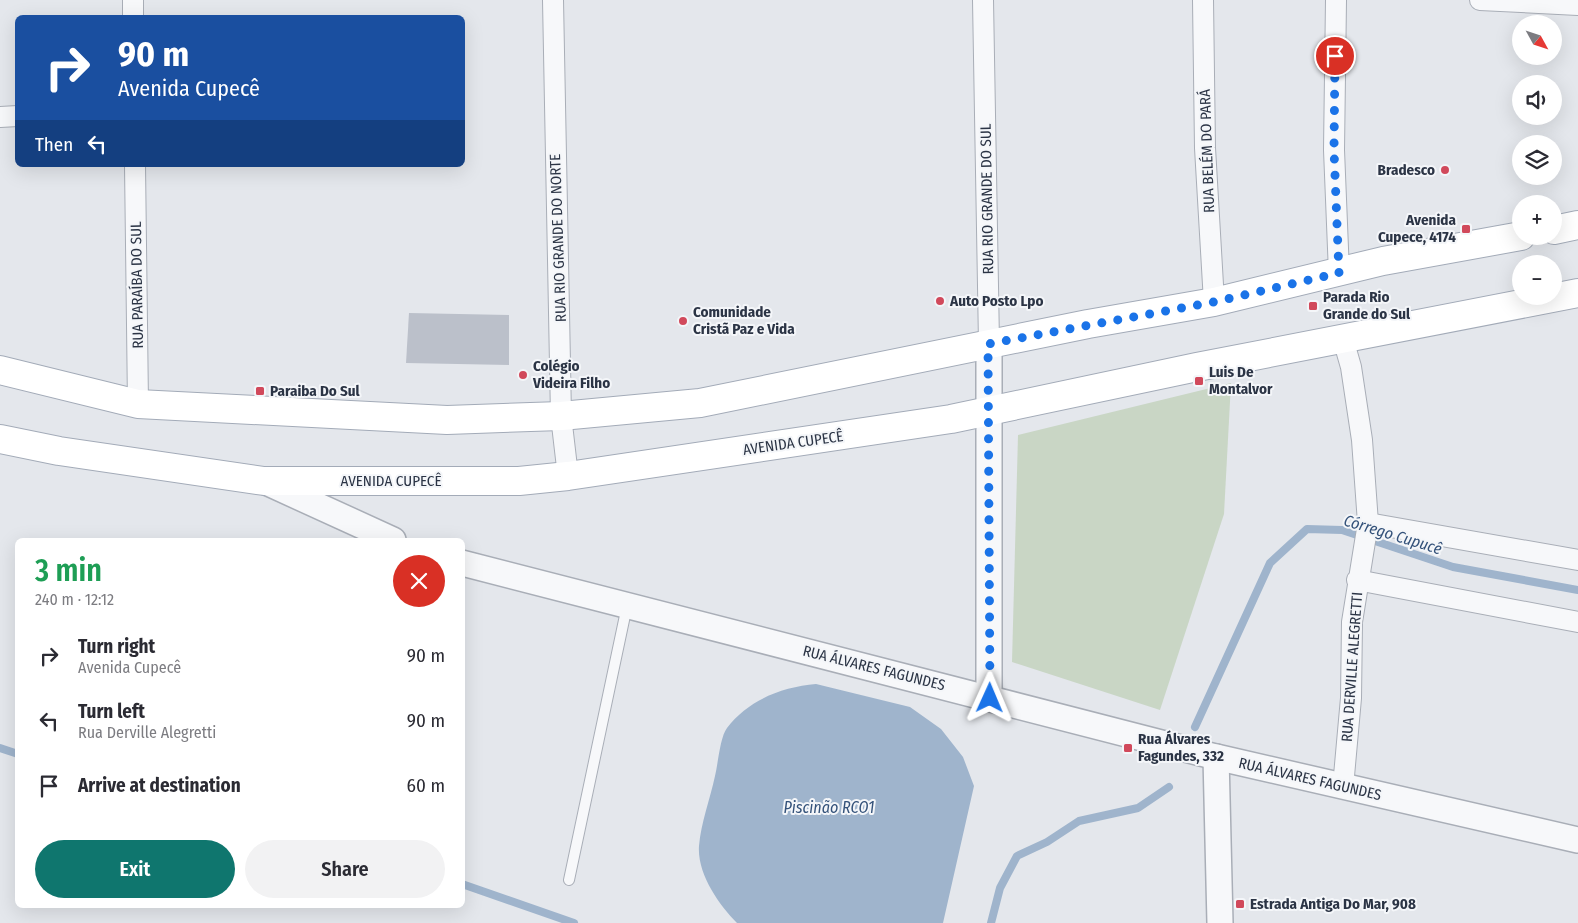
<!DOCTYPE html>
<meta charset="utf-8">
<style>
body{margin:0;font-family:"Fira Sans Condensed",sans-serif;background:#f2f2f3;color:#2b2b33;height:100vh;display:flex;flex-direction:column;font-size:19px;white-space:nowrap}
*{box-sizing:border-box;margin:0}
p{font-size:16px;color:#7c7c81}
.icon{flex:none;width:28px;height:28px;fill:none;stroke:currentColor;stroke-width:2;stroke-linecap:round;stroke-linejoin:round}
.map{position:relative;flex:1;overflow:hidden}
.panel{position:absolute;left:15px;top:538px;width:450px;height:370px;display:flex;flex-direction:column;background:#fff;border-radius:8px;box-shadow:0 5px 20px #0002}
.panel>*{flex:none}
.hud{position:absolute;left:15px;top:15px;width:450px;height:152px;border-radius:8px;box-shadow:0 5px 20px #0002;background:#1a4fa0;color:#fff;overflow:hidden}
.needle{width:32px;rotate:130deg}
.buttons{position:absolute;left:1512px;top:15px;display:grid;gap:10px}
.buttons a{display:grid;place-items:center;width:50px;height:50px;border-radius:50%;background:#fff;box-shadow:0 5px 20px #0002;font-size:25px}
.pin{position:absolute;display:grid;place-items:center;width:42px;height:42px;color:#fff;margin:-21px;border:2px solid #fff;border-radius:50%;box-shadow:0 1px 5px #0007}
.me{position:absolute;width:55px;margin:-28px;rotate:1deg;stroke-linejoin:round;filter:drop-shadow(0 0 4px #0008)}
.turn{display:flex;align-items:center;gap:18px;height:105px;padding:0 20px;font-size:22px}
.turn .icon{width:65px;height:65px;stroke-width:2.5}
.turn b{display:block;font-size:35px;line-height:42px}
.then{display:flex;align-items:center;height:48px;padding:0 20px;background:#0003;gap:10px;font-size:19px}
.round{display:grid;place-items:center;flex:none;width:52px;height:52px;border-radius:26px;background:#f2f2f3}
.head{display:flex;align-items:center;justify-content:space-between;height:85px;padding:0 20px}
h1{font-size:30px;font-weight:600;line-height:38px;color:#1e9e55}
.button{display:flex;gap:10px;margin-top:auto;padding:10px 20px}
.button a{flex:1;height:58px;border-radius:30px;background:#0f766e;color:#fff;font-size:20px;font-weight:600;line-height:58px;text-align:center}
.button a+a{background:#f2f2f3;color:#2b2b33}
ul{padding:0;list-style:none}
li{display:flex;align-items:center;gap:15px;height:65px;padding:0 20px}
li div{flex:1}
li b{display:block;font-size:19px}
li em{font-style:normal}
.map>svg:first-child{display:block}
.green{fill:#c9d6c5}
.water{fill:#9fb4cc}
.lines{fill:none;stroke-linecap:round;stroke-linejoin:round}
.stream{stroke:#9fb4cc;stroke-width:8}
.building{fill:#bbc0ca}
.service-casing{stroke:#a9aeb7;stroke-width:12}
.minor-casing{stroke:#a9aeb7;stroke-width:22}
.tertiary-casing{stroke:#a9aeb7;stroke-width:28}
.primary-casing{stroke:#a3abb8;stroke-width:30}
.service{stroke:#f7f8fa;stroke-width:10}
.minor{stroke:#f7f8fa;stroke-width:20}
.tertiary{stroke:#f7f8fa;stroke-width:25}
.primary{stroke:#fff;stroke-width:28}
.route{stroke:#1a73e8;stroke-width:9;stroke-dasharray:0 16.2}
.poi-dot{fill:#d1495b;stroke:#f4f6f9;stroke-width:2}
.labels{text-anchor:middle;stroke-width:4;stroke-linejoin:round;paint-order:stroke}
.street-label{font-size:15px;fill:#2b3445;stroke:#f4f6f9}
.poi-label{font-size:15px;font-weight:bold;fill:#2b3445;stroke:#f4f6f9;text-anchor:start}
.water-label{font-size:16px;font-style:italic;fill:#34527a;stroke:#f4f6f9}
</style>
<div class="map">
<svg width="1578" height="923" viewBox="0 0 1578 923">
<rect width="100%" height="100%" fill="#e4e7ec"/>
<!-- green -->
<polygon class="green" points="1231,383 1224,514 1160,710 1012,662 1018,435"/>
<!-- water -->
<path class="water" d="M816,684L910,707L941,729L963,757L974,786L943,923H737C719,905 697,874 699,846C701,823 710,799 715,776C718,764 720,737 727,728C748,700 782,687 816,684Z"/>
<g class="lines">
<!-- stream -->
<g class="stream">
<polyline points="1195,727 1270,563 1307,529 1342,530 1453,567 1578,590"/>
<polyline points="0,748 18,754"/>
<polyline points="462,884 574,923"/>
<polyline points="991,923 1000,888 1017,856 1047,842 1079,821 1138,808 1169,787"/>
</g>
</g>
<!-- building -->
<polygon class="building" points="409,313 509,315 509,365 406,363"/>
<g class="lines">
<!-- service casing -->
<g class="service-casing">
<polyline id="service" points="569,880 627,606"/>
</g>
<!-- minor casing -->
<g class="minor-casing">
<g id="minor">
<polyline points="133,0 133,18"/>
<polyline points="553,0 561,416 568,476"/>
<polyline points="983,0 989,343"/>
<polyline points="1203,0 1205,148 1214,302"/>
<polyline points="1336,0 1334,150 1339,273"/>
<polyline points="1480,0 1578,5"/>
<polyline points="0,117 18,116"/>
<polyline points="135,165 138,404"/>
<polyline points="1343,339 1351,367 1362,440 1368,523 1352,622 1351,698 1343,787"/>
<polyline points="1368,523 1578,560"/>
<polyline points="1357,580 1578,622"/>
</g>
</g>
<!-- tertiary casing -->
<g class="tertiary-casing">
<g id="tertiary">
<polyline points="989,343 989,698"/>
<polyline points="266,482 393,540"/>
<polyline points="462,563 1216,757 1578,840"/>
<polyline points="1216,757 1220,923"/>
</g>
</g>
<!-- primary casing -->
<g class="primary-casing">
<g id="primary">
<polyline points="1554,230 1578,225"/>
<polyline points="0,370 138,404 447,420 561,416 700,403 1088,324 1214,302 1383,261 1521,236"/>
<polyline points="0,439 59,451 264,481 519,481 568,476 951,419 1197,367 1578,293"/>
</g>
</g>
<!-- service -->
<use href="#service" class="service"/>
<!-- minor -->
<use href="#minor" class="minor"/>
<!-- tertiary -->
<use href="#tertiary" class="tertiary"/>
<!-- primary -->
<use href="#primary" class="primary"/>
</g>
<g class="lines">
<!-- route -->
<polyline class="route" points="990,698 988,344 1214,302 1339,273 1334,150 1335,56"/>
</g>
<!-- markers -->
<g class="poi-dot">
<circle cx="1445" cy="170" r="5"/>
<rect x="1461" y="224" width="10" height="10" rx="2.5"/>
<circle cx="940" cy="301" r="5"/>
<rect x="1308" y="301" width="10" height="10" rx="2.5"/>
<circle cx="683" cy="321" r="5"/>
<circle cx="523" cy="375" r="5"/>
<rect x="1194" y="376" width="10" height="10" rx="2.5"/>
<rect x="255" y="386" width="10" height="10" rx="2.5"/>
<rect x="1123" y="743" width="10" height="10" rx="2.5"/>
<rect x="1235" y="899" width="10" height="10" rx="2.5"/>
</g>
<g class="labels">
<!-- street labels -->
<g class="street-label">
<text transform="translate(1207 151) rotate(-92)" y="5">RUA BELÉM DO PARÁ</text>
<text transform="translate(987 199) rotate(-91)" y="5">RUA RIO GRANDE DO SUL</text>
<text transform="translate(558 238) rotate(-92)" y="5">RUA RIO GRANDE DO NORTE</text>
<text transform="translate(137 285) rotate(-91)" y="5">RUA PARAÍBA DO SUL</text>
<text transform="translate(793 443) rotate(-8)" y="5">AVENIDA CUPECÊ</text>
<text x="391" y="486">AVENIDA CUPECÊ</text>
<text transform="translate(1352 667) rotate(-86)" y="5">RUA DERVILLE ALEGRETTI</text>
<text transform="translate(874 668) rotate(14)" y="5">RUA ÁLVARES FAGUNDES</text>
<text transform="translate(1310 779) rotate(13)" y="5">RUA ÁLVARES FAGUNDES</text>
</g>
<!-- poi labels -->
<g class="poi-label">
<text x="1435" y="175" text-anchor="end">Bradesco</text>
<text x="1456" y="225" text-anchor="end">Avenida<tspan x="1456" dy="17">Cupece, 4174</tspan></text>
<text x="1323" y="302">Parada Rio<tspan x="1323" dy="17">Grande do Sul</tspan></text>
<text x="950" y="306">Auto Posto Lpo</text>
<text x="693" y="317">Comunidade<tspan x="693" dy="17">Cristã Paz e Vida</tspan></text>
<text x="533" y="371">Colégio<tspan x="533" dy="17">Videira Filho</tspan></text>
<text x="1209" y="377">Luis De<tspan x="1209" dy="17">Montalvor</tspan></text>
<text x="270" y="396">Paraiba Do Sul</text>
<text x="1138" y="744">Rua Álvares<tspan x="1138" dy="17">Fagundes, 332</tspan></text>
<text x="1250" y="909">Estrada Antiga Do Mar, 908</text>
</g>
<!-- water labels -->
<g class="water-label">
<text transform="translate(1393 534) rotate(17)" y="6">Córrego Cupucê</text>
<text x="829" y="813">Piscinão RCO1</text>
</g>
</g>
</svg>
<div class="buttons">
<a><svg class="needle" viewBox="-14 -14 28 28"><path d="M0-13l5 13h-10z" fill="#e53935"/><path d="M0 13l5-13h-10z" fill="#7c7c81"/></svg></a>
<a><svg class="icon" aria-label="sound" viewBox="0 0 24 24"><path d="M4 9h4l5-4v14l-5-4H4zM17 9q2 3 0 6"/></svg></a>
<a><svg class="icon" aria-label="layers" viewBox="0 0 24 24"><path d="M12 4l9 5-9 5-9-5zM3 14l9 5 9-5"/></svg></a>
<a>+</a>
<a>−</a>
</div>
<div class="pin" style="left:1335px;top:56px;background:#d93025"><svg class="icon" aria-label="arrive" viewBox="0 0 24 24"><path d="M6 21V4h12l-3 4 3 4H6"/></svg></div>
<svg class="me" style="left:990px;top:698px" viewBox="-20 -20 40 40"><path d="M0-17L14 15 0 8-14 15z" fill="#1a73e8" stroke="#fff" stroke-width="4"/></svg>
<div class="hud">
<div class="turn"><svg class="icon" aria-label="right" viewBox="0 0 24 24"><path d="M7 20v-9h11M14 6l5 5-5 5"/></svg><div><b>90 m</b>Avenida Cupecê</div></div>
<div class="then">Then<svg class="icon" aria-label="left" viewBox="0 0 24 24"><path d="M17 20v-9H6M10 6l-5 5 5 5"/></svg></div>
</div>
<section class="panel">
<div class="head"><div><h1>3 min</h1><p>240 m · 12:12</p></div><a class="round" style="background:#d93025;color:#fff"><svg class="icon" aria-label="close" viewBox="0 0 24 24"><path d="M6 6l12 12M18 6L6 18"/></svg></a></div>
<ul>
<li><svg class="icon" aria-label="right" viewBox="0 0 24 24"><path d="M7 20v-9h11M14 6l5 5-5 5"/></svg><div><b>Turn right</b><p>Avenida Cupecê</p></div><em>90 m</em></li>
<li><svg class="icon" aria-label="left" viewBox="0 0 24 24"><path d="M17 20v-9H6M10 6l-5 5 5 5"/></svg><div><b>Turn left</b><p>Rua Derville Alegretti</p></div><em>90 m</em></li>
<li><svg class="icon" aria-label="arrive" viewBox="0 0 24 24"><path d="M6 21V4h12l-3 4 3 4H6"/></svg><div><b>Arrive at destination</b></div><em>60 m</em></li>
</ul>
<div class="button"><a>Exit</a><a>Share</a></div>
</section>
</div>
